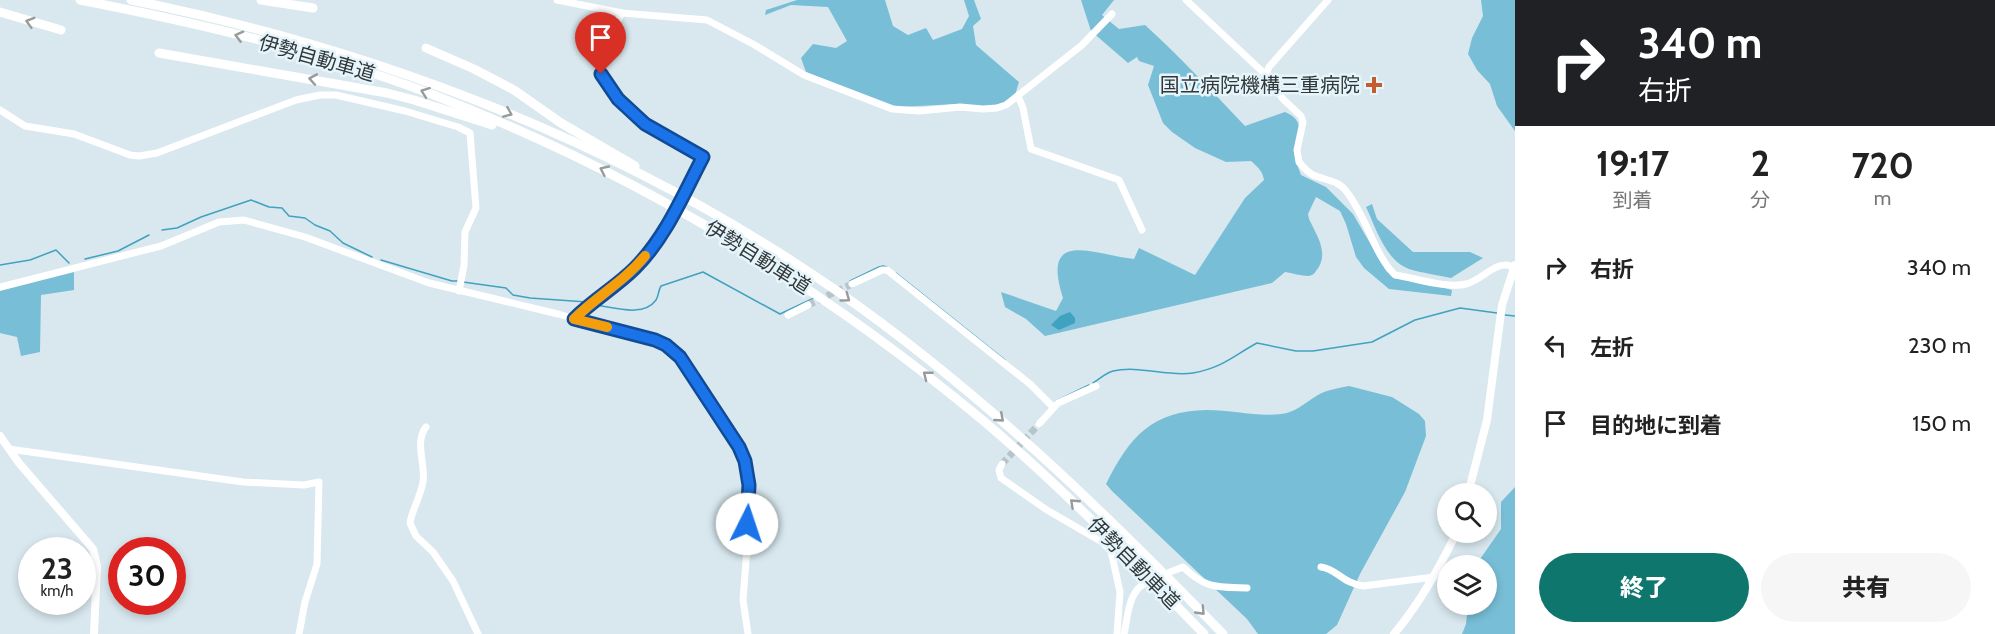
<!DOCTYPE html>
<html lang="ja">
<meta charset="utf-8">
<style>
body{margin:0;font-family:Cabin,"Noto Sans JP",sans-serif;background:#f6f6f6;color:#222;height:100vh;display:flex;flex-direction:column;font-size:22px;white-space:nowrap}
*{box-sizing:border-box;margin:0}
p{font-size:20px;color:#767676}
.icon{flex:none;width:33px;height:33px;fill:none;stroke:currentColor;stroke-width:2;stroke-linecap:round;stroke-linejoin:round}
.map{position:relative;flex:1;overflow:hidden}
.sheet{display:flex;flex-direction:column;background:#fff;width:480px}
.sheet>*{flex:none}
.top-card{background:#202124;color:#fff;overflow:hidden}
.controls{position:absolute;left:1437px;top:483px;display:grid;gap:12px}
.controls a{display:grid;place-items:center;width:60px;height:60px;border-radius:50%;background:#fff;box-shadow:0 3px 9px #0003;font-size:30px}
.speed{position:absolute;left:18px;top:537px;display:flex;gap:12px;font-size:30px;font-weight:700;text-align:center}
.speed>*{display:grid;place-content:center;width:78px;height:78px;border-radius:50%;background:#fff;box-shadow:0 3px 9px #0003;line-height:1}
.speed small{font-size:15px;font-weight:400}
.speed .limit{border:9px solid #d22;background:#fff;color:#111}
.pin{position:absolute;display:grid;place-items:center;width:51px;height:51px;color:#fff;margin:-62px -26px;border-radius:50% 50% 50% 0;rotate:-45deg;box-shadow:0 0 6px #0007}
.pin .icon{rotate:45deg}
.me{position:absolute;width:66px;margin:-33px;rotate:4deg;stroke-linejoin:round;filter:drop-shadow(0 0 4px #0008)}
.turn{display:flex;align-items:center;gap:21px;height:126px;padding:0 24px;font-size:27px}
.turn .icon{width:78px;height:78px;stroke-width:2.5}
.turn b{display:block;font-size:42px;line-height:51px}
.eta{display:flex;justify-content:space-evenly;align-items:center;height:102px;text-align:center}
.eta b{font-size:36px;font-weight:800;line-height:42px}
.cta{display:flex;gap:12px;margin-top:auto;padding:12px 24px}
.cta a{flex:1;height:69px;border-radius:36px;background:#0f766e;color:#fff;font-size:24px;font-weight:800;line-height:69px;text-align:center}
.cta a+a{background:#f6f6f6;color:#222}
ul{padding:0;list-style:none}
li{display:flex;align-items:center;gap:18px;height:78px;padding:0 24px}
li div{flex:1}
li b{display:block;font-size:22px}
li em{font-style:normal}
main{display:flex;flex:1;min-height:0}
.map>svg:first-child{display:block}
.green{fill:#78bed7}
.water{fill:#41a1c0}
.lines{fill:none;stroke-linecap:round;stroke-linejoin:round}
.stream{stroke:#41a1c0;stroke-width:1.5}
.minor-tunnel{stroke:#b7c5ca;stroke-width:7;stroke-dasharray:7 3.5;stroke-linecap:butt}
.minor{stroke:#fff;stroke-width:7}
.major{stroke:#fff;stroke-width:8}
.highway{stroke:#fff;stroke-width:9}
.oneway{stroke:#989b9c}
.route-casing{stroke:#114b97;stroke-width:15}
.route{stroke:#1a73e8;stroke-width:10}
.slow{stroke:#f59e0b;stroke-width:10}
.poi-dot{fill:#c35d2f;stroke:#e5f5fb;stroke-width:2}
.labels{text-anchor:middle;stroke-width:5;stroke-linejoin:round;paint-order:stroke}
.street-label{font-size:20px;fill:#313739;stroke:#e5f5fb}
.poi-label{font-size:20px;fill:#313739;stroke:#e5f5fb;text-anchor:end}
</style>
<main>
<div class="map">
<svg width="1515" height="634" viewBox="0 0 1515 634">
<rect width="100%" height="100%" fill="#d8e8ee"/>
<!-- green -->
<g class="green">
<polygon points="797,0 885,0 893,26 908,35 926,28 933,40 962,29 969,16 964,0 974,0 981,19 973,26 976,45 1019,82 1015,95 1003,103 985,107 958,104 898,107 806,72 801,58 813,44 836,48 847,41 828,7 791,5 765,15 766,10"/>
<path d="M1081,0H1114L1102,15L1119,29L1145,25C1180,57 1212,91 1245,126L1285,112C1292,115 1298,119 1299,127L1295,159L1301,175L1326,187L1353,214L1387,272L1452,290L1451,296L1389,289L1364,268L1356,257L1346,224L1340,211L1316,197L1308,214L1309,219C1317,236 1330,254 1316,271C1314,274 1313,275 1309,276C1301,276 1292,273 1285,272L1272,283L1045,336L1026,319L1005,307L1001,292L1056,311L1063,298C1040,227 1095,255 1134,259L1139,248L1195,275L1245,198L1264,180C1263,172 1258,167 1251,161L1226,162L1195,148L1172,132L1163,123L1148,85L1154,66L1139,61L1137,57L1128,63L1091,31Z"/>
<polygon points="1481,0 1515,0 1515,131 1497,106 1490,84 1477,70 1468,54 1472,38 1483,16"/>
<path d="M1372,204L1377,219L1413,252H1470L1483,258L1451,278C1438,275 1422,273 1409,269C1385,260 1376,228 1366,207Z"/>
<polygon points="74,272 74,290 41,295 40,352 21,356 17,337 0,333 0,291"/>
<path d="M1349,386L1392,397L1419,414L1425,421L1426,436L1405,492L1360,574L1337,625L1326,634H1258L1247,619L1112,491L1106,484C1130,436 1152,411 1207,410C1232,410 1257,417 1281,414C1295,413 1306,402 1318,395C1326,390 1339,388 1349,386Z"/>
<polygon points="1515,487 1515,634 1462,634 1466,624 1468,605 1486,604 1486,566 1476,565 1501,529 1501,502"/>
</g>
<!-- water -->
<polygon class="water" points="1070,312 1075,318 1075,323 1059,330 1051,325 1060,316"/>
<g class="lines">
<!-- stream -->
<g class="stream">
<polyline points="162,230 177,228 201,217 251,200 269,207 282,208 289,216 305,218 315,225 330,231 343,243 372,257"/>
<polyline points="85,259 118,251 149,235"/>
<polyline points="381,260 452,281 459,281"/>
<polyline points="0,265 30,260 56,250 69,263"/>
<polyline points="896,273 1005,360"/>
<polyline points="850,281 879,267 883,266 887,267"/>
<polyline points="463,282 506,288 513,295 530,298 587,302"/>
<path d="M595,305C613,307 643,318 656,300C659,295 658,291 661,286L703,272L780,314L814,298"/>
<polyline points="1505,315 1515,316"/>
<path d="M1093,383C1100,379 1105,373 1113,371C1139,365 1167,377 1193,373C1222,368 1233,356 1257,343L1296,351H1313L1372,342L1415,320L1460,308L1497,313"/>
<polyline points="1056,401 1089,385"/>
</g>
<!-- minor-tunnel -->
<g class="minor-tunnel">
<polyline points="808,305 852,284"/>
<polyline points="1002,464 1039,424"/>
</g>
<!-- minor -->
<g class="minor">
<polyline points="557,0 622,13 707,20 753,44 804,75 892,109 919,111 960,107 983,109 997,108 1006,105 1082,45 1112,14"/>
<path d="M1186,0L1266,75L1283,99L1301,116L1303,122L1297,150L1299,162C1303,167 1307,172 1313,175C1324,180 1338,180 1346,191C1366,215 1374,255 1395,275C1415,278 1447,289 1466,284C1481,281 1498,258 1513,267"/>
<polyline points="1266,75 1269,67 1328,0"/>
<polyline points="1018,96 1023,108 1031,149 1119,180 1142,230"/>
<polyline points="0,110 25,126 74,134 130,155 139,156 157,153 296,100 320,95 336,95 405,111 458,127 470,133 476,208 465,232 464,265 459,291"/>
<polyline points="852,284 882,270 887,270 1030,384 1053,407"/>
<polyline points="0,287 161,246 219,222 244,220 305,237 429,283 558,314 660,343 670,348 684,363 732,435 745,461 749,485 747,548 743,600 748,634"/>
<polyline points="788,315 808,305"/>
<path d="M574,319C593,300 616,287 635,268C666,237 683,195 703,157C686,145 667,138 650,128C626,114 591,75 596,46L613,29L622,13"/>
<polyline points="1039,424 1058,403 1096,386"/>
<path d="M426,427C414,442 426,465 423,482C421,495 411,513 410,523L416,536L433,552L453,581L478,634"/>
<polyline points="9,449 243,482 304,485 319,482 317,564 305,602 299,634"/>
<polyline points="1002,464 999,470 1001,478 1047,510 1102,542 1111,551 1120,592 1117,634"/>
<path d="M1321,567C1337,569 1342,583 1363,586L1434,577"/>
<path d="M1170,572L1183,567C1206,589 1216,587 1247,588"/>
<path d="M1124,634C1128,617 1128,591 1146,583"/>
</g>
<!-- major -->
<g class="major">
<polyline points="0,436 19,463 93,549 97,566 94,634"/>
<polyline points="1468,494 1487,420 1502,305 1515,265"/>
<path d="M1394,634C1420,603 1439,568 1457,532"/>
</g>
<!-- highway -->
<g class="highway">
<path d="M80,0C198,23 318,51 431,94C632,171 815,281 980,418C1060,485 1132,560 1204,634"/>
<path d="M131,0C382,50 626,145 837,291C979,390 1103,510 1223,634"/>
<polyline points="261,0 313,8"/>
<polyline points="0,12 61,30"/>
<polyline points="426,48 474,69 514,90 561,123 635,166"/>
<polyline points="159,53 387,93 414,100 492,125"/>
</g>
</g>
<!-- one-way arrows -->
<defs><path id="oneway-chevron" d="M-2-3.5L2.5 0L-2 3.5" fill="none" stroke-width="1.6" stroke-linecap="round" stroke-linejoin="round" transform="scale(1.5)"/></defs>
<g class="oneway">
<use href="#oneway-chevron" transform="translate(30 22) rotate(-164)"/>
<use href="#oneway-chevron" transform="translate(239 36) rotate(-166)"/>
<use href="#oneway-chevron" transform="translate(313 79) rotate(-170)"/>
<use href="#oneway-chevron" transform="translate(425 92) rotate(-160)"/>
<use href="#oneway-chevron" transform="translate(508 113) rotate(23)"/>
<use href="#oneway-chevron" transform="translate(604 170) rotate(-155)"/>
<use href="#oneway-chevron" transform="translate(846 298) rotate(36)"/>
<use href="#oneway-chevron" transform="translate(927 375) rotate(-142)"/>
<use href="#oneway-chevron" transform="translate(1000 418) rotate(41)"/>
<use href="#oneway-chevron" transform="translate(1074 503) rotate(-137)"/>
<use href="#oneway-chevron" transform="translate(1201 611) rotate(46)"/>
</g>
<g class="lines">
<!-- route casing -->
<g class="route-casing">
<path id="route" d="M601,74L618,99L645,124L703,157C683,195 666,237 635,268C616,287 593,300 574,319L655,340L666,345L680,357L739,447L745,461L749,485L747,524"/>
</g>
<!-- route -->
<use href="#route" class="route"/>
<!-- slow -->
<path class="slow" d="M607,327L574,319C597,296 625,281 645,256"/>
</g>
<!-- markers -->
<path class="poi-dot" d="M1371 76h6v6h6v6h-6v6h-6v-6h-6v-6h6z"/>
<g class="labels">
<!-- street labels -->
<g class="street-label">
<text transform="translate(317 58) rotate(16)" y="7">伊勢自動車道</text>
<text transform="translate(758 257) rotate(32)" y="7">伊勢自動車道</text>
<text transform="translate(1134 563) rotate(45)" y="7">伊勢自動車道</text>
</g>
<!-- poi labels -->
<g class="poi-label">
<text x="1360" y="92">国立病院機構三重病院</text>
</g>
</g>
</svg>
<div class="controls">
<a><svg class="icon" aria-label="search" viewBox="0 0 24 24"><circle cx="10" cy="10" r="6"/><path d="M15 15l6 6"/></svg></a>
<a><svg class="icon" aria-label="layers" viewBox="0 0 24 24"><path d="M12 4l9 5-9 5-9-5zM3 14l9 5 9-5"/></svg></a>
</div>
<div class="speed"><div>23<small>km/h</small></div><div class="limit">30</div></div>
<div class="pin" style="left:601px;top:74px;background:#d93025"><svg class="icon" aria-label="arrive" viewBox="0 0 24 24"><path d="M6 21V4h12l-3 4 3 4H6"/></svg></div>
<svg class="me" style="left:747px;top:524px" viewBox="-20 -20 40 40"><circle r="19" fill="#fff"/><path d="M0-13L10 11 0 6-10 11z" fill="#1a73e8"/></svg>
</div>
<section class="sheet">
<div class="top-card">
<div class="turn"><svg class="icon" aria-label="right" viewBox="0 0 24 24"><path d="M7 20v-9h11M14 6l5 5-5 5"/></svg><div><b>340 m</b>右折</div></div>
</div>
<div class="eta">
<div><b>19:17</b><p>到着</p></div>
<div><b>2</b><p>分</p></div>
<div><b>720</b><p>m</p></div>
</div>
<ul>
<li><svg class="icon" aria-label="right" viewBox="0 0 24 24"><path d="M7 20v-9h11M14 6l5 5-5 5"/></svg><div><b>右折</b></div><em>340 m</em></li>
<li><svg class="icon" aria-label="left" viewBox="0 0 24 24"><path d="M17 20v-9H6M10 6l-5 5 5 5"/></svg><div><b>左折</b></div><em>230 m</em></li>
<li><svg class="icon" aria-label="arrive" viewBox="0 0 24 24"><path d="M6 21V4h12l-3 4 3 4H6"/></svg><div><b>目的地に到着</b></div><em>150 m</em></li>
</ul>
<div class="cta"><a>終了</a><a>共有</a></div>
</section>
</main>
